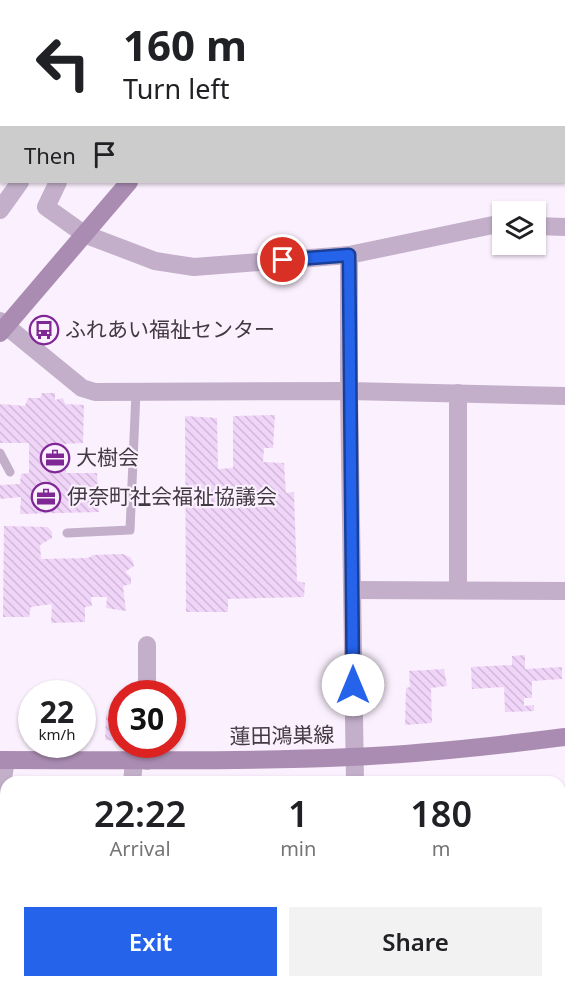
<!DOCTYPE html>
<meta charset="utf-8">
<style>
body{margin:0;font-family:"Noto Sans","Noto Sans JP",sans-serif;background:#f2f2f2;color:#202124;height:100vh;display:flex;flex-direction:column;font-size:22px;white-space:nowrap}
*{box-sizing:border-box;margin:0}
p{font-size:20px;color:#757577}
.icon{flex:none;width:33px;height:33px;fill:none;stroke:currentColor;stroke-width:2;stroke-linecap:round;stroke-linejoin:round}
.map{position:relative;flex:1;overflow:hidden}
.drawer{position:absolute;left:0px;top:776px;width:566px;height:212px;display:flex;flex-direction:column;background:#fff;border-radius:18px 18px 0 0;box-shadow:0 2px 4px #0004}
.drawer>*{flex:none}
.hud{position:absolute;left:0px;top:0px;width:566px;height:183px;box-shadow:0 2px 4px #0004;background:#fff;color:#202124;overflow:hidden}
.fabs{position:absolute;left:492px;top:201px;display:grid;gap:12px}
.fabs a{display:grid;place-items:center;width:54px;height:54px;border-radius:0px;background:#fff;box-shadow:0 2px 4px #0004;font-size:30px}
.speed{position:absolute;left:18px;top:680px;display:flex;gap:12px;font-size:30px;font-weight:700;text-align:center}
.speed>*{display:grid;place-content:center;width:78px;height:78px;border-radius:50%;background:#fff;box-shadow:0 2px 4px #0004;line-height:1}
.speed small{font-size:15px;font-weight:400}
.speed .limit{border:9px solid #d22;background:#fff;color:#111}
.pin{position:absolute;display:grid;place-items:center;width:51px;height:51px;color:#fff;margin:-26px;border:3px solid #fff;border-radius:50%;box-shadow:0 2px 6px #0007}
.me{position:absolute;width:66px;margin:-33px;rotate:0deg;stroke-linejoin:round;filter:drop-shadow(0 0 4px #0008)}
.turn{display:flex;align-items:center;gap:21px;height:126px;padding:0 24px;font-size:27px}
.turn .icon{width:78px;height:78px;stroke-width:2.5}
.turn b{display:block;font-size:42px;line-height:51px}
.then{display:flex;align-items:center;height:57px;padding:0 24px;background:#0003;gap:12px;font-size:22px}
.eta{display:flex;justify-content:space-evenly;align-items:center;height:102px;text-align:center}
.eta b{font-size:36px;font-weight:600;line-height:42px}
.action{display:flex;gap:12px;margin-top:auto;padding:12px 24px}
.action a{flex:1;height:69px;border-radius:0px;background:#2563eb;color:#fff;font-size:24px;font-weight:600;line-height:69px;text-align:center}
.action a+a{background:#f2f2f2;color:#202124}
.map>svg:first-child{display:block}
.building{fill:url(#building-back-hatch)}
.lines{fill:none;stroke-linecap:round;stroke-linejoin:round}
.lane{stroke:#c3afc9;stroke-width:9}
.street{stroke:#c3afc9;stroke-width:18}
.secondary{stroke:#aa8cb2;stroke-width:18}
.route-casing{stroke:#184099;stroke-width:15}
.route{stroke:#2563eb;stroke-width:10}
.labels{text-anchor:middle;stroke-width:4.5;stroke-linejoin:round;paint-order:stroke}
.poi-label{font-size:21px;fill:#413a43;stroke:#fbf0fe;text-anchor:start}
.street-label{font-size:21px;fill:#413a43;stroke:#fbf0fe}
</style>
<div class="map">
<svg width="565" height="986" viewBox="0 0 565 986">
<defs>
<pattern id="building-back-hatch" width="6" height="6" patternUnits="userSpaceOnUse" patternTransform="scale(1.5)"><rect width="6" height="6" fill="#f1d5f9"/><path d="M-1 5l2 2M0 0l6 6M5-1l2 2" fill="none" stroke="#d0b8d7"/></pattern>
</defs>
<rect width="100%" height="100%" fill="#fbf0fe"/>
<!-- building -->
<g class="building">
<polygon points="42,393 55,393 55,400 63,398 65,404 84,405 83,443 63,444 66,473 97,473 99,512 20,514 21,497 0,499 0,485 20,484 21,474 29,473 29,443 0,443 0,404 25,406 28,398 40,398"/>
<polygon points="275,415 273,448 264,448 263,462 284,463 286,493 294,492 297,581 305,583 304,597 228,599 228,612 186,612 185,416 217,418 218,469 233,468 233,416"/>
<polygon points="4,526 48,527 52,532 52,538 40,545 41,559 88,558 93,555 123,554 130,557 133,561 134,566 125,572 131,577 131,584 123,586 126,611 106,608 107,597 91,597 92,606 85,607 85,622 51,623 52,604 31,607 29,617 3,617"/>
<polygon points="525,655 525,669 562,667 562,679 532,681 532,698 524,698 524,706 534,705 534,711 505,712 504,687 472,689 471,667 512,665 512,656"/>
<polygon points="444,669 447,686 431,688 432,723 405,725 406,688 410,687 409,671"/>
<polygon points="106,715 122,716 122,741 105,740"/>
<polygon points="560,825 565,825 565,877 560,876"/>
</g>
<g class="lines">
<!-- lane -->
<g class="lane">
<polyline points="0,453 10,472"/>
<polyline points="67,533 130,530 136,392"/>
</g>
<!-- street -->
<g class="street">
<polyline points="154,2 155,0"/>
<polyline points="58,182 46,207 84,234 155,261 194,267 349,255 493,225 502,225"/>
<polyline points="0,210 20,182"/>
<polyline points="536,226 565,227"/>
<polyline points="349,255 349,391 355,782"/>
<polyline points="0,321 82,388 95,392 349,391 565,396"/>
<polyline points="458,393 458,590"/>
<polyline points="353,590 565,591"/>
<polyline points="147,645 147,693"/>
<polyline points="147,744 147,761"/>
<polyline points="132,782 134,761"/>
<polyline points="0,797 6,760"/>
<polyline points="0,941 6,941"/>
<polyline points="560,941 565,941"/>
<polyline points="314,981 421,986"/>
<polyline points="496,981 496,986"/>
<polyline points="289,986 289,981"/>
</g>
<!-- secondary -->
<g class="secondary">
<polyline points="290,2 292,0"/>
<polyline points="0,333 129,182"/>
<path d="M0,760C117,760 234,762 351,757C422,754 495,746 565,737"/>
</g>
</g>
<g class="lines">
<!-- route casing -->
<g class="route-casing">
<polyline id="route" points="283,260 349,255 353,685"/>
</g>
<!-- route -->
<use href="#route" class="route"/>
</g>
<!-- icons -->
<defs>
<g id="bus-ring" transform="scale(1.5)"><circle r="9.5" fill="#fbf0fe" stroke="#7e2795" stroke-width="1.5"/><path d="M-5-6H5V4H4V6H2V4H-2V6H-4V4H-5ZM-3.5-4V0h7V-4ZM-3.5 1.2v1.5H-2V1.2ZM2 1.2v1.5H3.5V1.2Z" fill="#7e2795"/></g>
<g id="office-ring" transform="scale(1.5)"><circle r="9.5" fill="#fbf0fe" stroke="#7e2795" stroke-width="1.5"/><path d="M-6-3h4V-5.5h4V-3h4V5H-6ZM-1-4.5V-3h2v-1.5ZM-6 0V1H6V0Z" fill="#7e2795"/></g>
</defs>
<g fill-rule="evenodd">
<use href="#bus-ring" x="44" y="330"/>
<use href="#office-ring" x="55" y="458"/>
<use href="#office-ring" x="46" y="497"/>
</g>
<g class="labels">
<!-- poi labels -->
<g class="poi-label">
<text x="65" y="337">ふれあい福祉センター</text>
<text x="76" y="465">大樹会</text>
<text x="67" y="504">伊奈町社会福祉協議会</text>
</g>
<!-- street labels -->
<g class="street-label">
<text transform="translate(282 736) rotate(-1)" y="7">蓮田鴻巣線</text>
</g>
</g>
</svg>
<div class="fabs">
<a><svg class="icon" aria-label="layers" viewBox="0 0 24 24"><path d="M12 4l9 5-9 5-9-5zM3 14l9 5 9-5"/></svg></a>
</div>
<div class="speed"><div>22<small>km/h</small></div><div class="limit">30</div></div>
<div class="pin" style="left:283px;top:260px;background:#d93025"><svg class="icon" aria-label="arrive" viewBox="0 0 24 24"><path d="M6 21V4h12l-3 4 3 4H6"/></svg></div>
<svg class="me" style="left:353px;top:685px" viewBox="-20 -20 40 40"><circle r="19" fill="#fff"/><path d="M0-13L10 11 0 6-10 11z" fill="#2563eb"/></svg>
<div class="hud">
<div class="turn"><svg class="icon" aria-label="left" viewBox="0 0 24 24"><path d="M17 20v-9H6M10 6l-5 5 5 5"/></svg><div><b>160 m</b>Turn left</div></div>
<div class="then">Then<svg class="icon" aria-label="arrive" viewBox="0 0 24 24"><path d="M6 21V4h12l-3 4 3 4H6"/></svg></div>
</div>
<section class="drawer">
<div class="eta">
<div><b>22:22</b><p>Arrival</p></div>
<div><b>1</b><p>min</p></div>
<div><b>180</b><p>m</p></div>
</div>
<div class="action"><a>Exit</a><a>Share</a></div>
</section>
</div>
